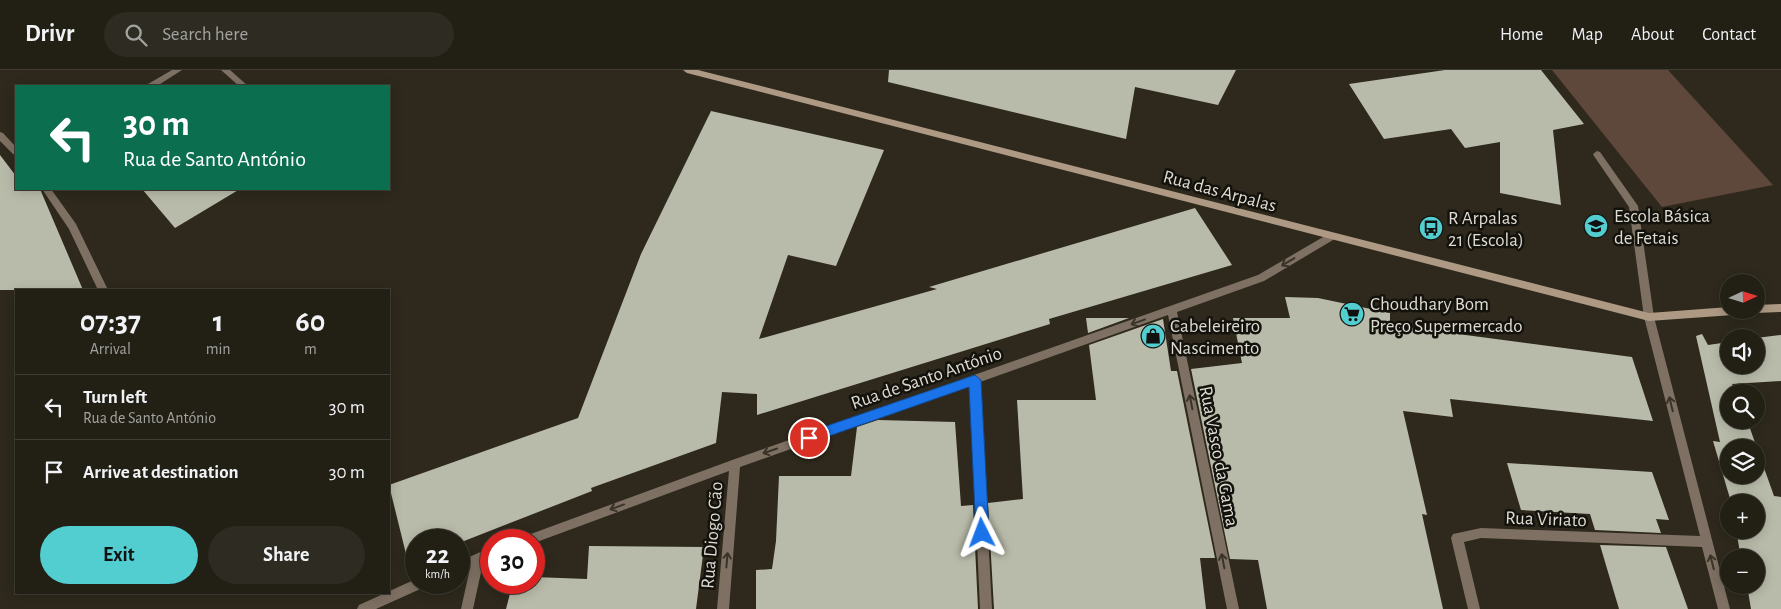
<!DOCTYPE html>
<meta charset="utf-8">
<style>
body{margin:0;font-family:"Alegreya Sans",sans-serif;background:#2e2c22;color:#f1f3f6;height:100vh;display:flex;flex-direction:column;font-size:19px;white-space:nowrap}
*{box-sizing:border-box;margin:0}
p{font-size:16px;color:#a2a2a0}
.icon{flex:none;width:28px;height:28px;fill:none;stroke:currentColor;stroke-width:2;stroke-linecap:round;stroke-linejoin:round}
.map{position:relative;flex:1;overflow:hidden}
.side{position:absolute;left:15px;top:219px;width:375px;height:305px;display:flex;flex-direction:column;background:#221f15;border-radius:0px;box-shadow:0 2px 12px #0003,0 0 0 1px #3f3d34}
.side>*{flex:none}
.top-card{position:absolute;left:15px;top:15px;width:375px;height:105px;border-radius:0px;box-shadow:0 2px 12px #0003,0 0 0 1px #3f3d34;background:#0b6e4f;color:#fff;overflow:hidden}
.needle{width:32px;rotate:86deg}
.buttons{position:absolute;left:1720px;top:204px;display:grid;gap:10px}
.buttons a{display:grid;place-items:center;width:45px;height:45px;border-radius:50%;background:#221f15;box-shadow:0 2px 12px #0003,0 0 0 1px #3f3d34;font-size:25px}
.speed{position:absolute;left:405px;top:459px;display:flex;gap:10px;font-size:25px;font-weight:700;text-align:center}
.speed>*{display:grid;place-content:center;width:65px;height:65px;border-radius:50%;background:#221f15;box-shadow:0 2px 12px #0003,0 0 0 1px #3f3d34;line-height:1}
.speed small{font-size:12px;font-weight:400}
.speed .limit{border:8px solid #d22;background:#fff;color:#111}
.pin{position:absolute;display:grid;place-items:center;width:42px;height:42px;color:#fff;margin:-21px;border:2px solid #fff;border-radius:50%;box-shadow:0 1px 5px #0007}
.me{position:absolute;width:55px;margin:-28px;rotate:357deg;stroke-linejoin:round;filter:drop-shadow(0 0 4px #0008)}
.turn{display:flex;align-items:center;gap:18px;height:105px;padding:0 25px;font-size:22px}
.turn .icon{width:65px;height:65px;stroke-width:2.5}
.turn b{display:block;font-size:35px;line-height:42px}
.eta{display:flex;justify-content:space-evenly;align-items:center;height:85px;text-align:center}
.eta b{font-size:30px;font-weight:600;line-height:35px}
.action{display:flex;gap:10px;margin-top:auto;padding:10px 25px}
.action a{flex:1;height:58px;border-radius:30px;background:#52cdd0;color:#111;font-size:20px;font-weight:600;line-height:58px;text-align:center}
.action a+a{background:#2e2c22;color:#f1f3f6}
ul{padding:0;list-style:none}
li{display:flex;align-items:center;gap:15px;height:65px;padding:0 25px;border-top:1px solid #3f3d34}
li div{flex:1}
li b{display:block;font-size:19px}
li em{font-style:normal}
header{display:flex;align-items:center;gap:30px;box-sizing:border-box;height:70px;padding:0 25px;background:#221f15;border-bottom:1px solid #3f3d34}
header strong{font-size:24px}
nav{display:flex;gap:28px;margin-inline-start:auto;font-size:18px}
.search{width:350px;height:45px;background:#2e2c22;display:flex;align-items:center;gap:12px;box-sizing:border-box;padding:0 18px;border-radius:28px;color:#a2a2a0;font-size:19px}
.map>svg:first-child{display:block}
.green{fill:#5e473b}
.building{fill:#b9bbaa;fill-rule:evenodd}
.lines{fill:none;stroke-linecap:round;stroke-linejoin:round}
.lane{fill:#7e7163;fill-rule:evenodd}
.street{fill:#7e7163;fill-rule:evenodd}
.secondary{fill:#ae9a84;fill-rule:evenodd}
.oneway{stroke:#39332a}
.route{fill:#1a73e8;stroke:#114b97}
.labels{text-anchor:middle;stroke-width:5;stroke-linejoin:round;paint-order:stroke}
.street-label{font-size:19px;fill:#dedbd3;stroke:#14120c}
.poi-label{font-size:19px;fill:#dedbd3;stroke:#14120c;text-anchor:start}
</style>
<header>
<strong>Drivr</strong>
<div class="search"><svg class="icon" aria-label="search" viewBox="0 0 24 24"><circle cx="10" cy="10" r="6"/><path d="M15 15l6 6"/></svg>Search here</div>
<nav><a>Home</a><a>Map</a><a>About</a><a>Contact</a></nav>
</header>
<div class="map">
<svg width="1781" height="539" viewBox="0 0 1781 539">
<rect width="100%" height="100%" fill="#2e291c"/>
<!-- green -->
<polygon class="green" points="1552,0 1668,0 1773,115 1662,137"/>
<!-- building -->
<g class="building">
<polygon points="889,0 1236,0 1218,35 1135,17 1126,69 888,12"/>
<polygon points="1445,0 1541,0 1584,54 1553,60 1561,135 1500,123 1500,72 1465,78 1451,59 1384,69 1349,14"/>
<polygon points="711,41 884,80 836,196 788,185 759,269 937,219 929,217 1195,138 1232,195 1049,249 1050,254 757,345 757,324 722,322 716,373 591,418 592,421 459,473 459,470 416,470 416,488 407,488 389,415 578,348 641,184"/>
<polygon points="0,85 16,106 16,119 40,119 83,220 0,220"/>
<polygon points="142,119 240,119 175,158"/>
<polygon points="1285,227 1318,228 1390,243 1390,255 1632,287 1653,351 1450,329 1453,347 1403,341 1427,445 1422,444 1443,539 1267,539 1258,490 1230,489 1191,299 1242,293 1233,248 1290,248"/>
<polygon points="1086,248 1129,248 1088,263"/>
<polygon points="1163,249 1171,301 1177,301 1215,488 1200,488 1206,539 994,539 988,433 1023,429 1017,330 1096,330 1089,275"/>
<path d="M1702,264L1708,275L1729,272V295H1756V268L1781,265V311L1732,314L1737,322H1729V350H1747L1774,426L1781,427V539H1751L1747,515H1756V488H1741L1736,460H1756V432H1731L1713,371L1720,372L1696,266ZM1729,378H1756V405H1729Z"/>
<polygon points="878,350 955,352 961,436 973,435 978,539 756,539 756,500 772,499 776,471 779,406 851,406 857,357"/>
<polygon points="1507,393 1652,402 1669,450 1656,449 1661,463 1595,460 1590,444 1521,440"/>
<polygon points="1600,475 1666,477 1688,539 1619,539"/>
<polygon points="589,476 704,477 696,539 506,539 513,512 534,512 534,507 587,509"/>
</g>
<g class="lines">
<!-- lane -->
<g class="lane">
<polygon points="221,0 230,0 248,16 239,16"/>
<polygon points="0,62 3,63 16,77 16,85 13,84 0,71"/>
<polygon points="1597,81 1600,82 1638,136 1654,247 1652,250 1646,250 1644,247 1629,137 1594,86 1593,84"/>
<polygon points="42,119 51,119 76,154 108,220 98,220 69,159"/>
</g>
<!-- street -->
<g class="street">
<polygon points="172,0 182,0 157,16 147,16 148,14"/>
<polygon points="1330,163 1335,167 1333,170 1264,211 1177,242 1239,539 1227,539 1168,245 980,312 992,539 980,539 970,315 740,397 729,539 717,539 729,401 534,473 534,470 522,470 524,466 528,465 735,389 1258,205"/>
<polygon points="1649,243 1652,244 1654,247 1730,539 1718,539 1702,477 1481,468 1464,472 1480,539 1468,539 1451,468 1453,464 1481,458 1700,466 1644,247 1646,244"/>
<polygon points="491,479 491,489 483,493 473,539 461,539 470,498 459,502 459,492 478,483"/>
<polygon points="416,509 416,512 429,512 427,516 376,539 357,539 359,535"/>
</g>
<!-- secondary -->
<polygon class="secondary" points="683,0 698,0 1649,243 1729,237 1729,240 1756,240 1756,235 1781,234 1781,242 1756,243 1752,240 1747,244 1649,251 687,3"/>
</g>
<!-- one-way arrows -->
<defs><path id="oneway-shaft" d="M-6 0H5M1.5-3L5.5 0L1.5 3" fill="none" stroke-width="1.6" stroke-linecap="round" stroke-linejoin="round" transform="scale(1.25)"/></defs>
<g class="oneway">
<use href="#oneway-shaft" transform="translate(1288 192) rotate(149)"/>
<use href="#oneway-shaft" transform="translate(1138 252) rotate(160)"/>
<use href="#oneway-shaft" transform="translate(1191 332) rotate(-101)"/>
<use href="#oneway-shaft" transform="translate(1671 334) rotate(-104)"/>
<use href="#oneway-shaft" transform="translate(770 381) rotate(161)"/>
<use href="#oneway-shaft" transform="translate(617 437) rotate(160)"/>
<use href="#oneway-shaft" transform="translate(727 490) rotate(-85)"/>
<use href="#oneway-shaft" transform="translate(1223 491) rotate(-101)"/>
<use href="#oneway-shaft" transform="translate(1712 492) rotate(-104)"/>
</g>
<!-- route -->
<polygon class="route" points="975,305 981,310 989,463 987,467 982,469 978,467 976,463 969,317 809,373 803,368 809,362"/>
<!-- icons -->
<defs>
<g id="school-disc" transform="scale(1.25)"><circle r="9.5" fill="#52cdd0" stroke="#14120c"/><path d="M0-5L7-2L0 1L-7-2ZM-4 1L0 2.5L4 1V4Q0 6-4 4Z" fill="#111"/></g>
<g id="bus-disc" transform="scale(1.25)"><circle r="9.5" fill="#52cdd0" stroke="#14120c"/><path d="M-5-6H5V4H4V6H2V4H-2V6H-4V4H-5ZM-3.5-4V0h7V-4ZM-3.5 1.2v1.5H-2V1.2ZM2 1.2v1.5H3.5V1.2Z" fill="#111"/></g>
<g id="supermarket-disc" transform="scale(1.25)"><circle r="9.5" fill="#52cdd0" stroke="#14120c"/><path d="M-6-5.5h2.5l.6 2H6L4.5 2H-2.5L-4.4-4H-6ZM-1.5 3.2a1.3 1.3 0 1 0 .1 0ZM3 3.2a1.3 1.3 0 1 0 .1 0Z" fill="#111"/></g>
<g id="shop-disc" transform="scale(1.25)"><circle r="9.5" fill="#52cdd0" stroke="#14120c"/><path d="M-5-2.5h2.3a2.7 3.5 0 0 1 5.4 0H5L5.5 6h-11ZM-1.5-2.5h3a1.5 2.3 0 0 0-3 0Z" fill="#111"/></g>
</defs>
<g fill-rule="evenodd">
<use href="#school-disc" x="1596" y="156"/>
<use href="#bus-disc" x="1431" y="158"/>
<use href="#supermarket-disc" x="1352" y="244"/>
<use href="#shop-disc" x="1153" y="266"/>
</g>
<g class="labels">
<!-- street labels -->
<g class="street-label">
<text transform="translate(1220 120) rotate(15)" y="7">Rua das Arpalas</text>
<text transform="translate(926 307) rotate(-19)" y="7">Rua de Santo António</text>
<text transform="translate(1220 386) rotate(79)" y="7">Rua Vasco da Gama</text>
<text transform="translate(1546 448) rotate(2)" y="7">Rua Viriato</text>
<text transform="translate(711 465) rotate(-85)" y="7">Rua Diogo Cão</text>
</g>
<!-- poi labels -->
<g class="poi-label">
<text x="1614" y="152">Escola Básica<tspan x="1614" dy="22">de Fetais</tspan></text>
<text x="1448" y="154">R Arpalas<tspan x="1448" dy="22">21 (Escola)</tspan></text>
<text x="1370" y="240">Choudhary Bom<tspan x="1370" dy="22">Preço Supermercado</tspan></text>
<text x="1170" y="262">Cabeleireiro<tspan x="1170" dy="22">Nascimento</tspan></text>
</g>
</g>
</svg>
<div class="buttons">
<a><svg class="needle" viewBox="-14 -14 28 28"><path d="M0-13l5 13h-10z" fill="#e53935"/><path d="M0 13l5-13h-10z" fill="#a2a2a0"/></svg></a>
<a><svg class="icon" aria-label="sound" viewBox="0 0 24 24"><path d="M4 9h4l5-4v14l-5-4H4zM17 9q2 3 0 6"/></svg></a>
<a><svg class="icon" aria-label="search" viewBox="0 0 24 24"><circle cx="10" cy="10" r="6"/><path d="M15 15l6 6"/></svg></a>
<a><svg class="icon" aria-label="layers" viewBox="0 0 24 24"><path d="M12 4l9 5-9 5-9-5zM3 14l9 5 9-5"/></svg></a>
<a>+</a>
<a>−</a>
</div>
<div class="speed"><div>22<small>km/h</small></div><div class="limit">30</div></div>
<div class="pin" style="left:809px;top:368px;background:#d93025"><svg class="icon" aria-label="arrive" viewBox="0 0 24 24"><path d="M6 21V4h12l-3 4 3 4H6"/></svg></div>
<svg class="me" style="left:982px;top:463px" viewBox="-20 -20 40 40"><path d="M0-17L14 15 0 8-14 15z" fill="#1a73e8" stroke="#fff" stroke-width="4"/></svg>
<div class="top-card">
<div class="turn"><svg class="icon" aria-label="left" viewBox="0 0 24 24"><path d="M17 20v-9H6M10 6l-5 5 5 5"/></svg><div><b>30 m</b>Rua de Santo António</div></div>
</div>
<section class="side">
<div class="eta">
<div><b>07:37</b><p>Arrival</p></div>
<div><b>1</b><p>min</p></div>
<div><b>60</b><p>m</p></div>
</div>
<ul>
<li><svg class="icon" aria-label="left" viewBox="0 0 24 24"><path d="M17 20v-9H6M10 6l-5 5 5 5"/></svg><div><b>Turn left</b><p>Rua de Santo António</p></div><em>30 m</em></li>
<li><svg class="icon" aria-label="arrive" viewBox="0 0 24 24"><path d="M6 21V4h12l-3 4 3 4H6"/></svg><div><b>Arrive at destination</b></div><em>30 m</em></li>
</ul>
<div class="action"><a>Exit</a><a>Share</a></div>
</section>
</div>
